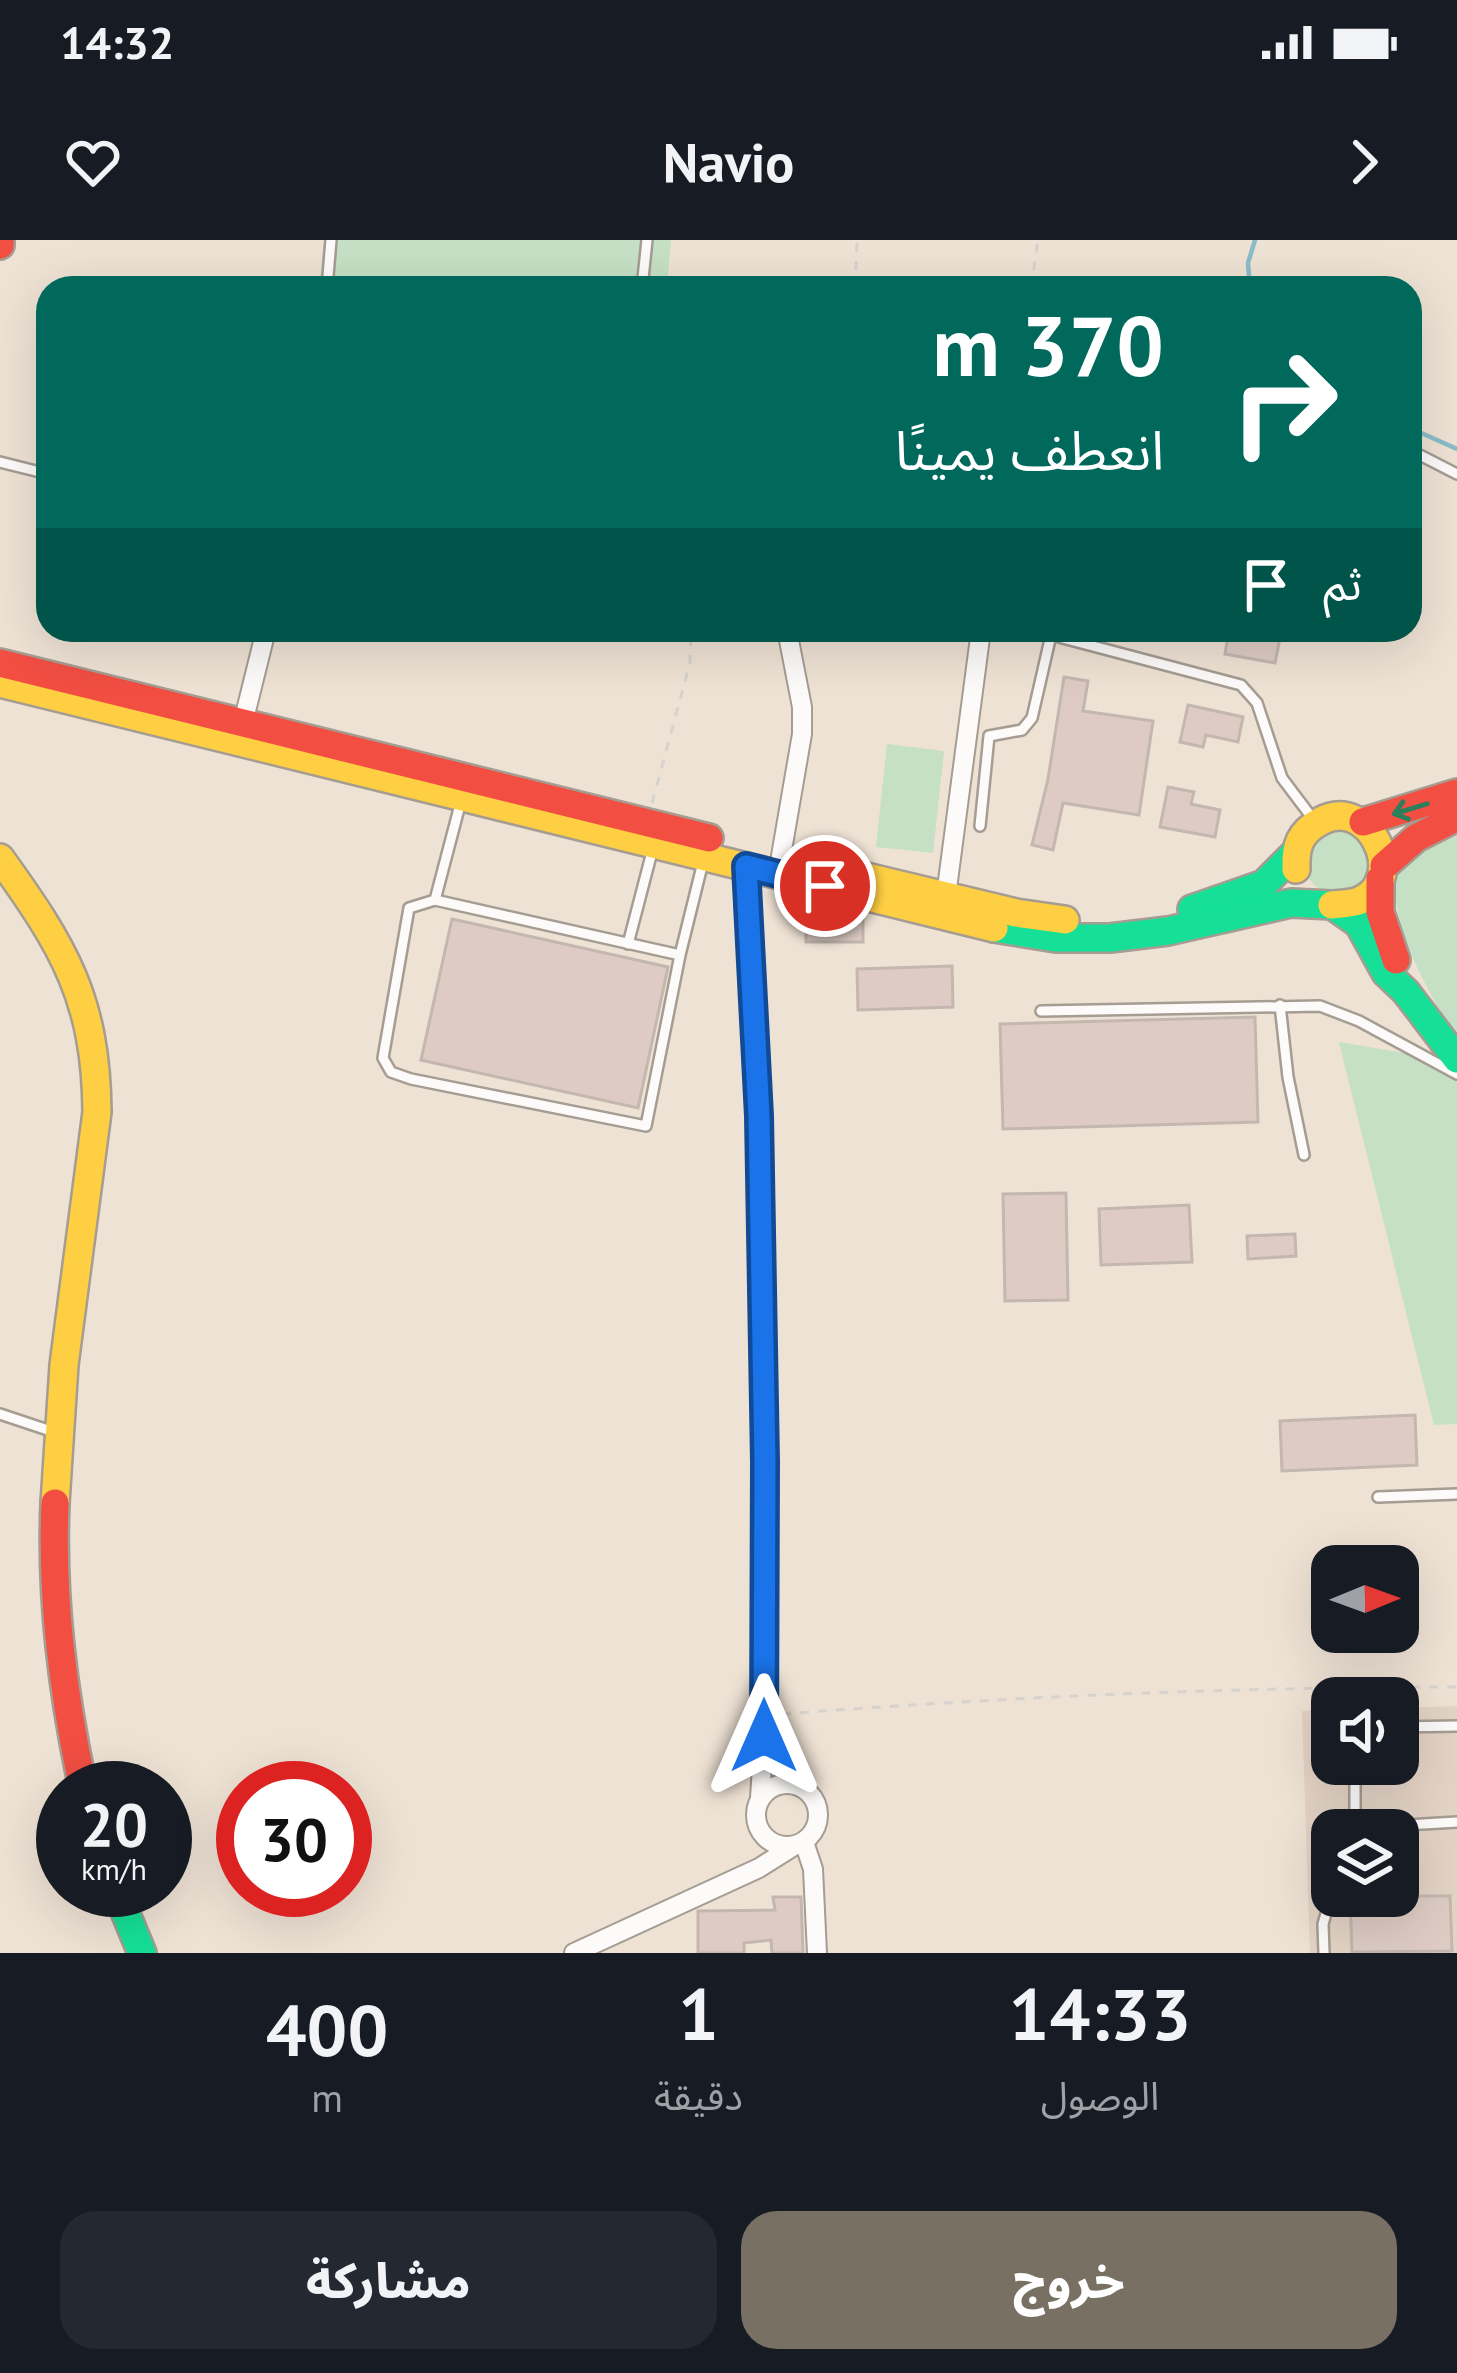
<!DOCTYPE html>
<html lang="ar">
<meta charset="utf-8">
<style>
body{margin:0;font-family:"PT Sans","Noto Sans Arabic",sans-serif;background:#242831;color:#f1f3f6;direction:rtl;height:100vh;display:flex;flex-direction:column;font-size:45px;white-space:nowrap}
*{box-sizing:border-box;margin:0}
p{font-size:39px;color:#9ea1a6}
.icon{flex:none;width:66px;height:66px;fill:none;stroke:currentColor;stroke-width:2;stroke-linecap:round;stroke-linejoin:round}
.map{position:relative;height:1713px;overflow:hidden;direction:ltr}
.sheet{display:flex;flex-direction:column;background:#171b24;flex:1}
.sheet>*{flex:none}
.guide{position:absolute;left:36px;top:36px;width:1386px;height:366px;border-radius:36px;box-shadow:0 12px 48px #0002;direction:rtl;background:#00695c;color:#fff;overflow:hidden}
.needle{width:78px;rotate:89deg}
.fabs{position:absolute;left:1311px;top:1305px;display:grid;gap:24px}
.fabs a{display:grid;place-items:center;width:108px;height:108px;border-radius:24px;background:#171b24;box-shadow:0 12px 48px #0002;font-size:60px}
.speed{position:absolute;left:36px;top:1521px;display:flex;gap:24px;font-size:60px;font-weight:700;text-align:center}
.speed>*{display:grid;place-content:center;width:156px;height:156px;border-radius:50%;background:#171b24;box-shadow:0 12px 48px #0002;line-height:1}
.speed small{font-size:30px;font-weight:400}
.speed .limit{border:18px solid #d22;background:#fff;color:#111}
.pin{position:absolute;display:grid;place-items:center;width:102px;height:102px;color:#fff;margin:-51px;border:6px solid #fff;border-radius:50%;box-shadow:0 3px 12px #0007}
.me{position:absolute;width:132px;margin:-66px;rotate:0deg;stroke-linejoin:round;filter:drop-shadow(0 0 9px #0008)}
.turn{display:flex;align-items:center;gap:42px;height:252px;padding:0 60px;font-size:54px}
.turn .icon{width:156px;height:156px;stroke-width:2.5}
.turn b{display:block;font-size:84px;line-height:102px}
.then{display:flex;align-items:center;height:114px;padding:0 60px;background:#0003;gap:24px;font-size:45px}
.eta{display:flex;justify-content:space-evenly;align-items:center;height:204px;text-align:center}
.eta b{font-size:72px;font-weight:800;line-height:84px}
.primary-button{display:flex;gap:24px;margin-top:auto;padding:24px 60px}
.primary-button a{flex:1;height:138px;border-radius:36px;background:#797064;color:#fff;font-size:48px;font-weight:800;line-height:138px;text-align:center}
.primary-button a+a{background:#242831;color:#f1f3f6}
.status{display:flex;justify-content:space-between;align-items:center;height:84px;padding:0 60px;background:#171b24;direction:ltr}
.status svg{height:33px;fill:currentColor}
header{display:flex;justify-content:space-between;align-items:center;height:156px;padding:0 60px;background:#171b24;font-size:54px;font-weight:800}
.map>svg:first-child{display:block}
.industrial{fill:#e3d3c5;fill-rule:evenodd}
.green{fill:#c5e0c5}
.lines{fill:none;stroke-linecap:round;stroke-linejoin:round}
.stream{stroke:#8abdc7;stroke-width:4.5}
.building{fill:#deccc4;stroke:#c3b7b0;stroke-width:3}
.lane-casing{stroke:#a59c92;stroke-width:14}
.street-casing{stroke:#a59c92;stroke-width:22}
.fast-casing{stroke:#a59c92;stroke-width:32}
.slow-casing{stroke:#a59c92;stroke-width:32}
.jam-casing{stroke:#a59c92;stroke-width:32}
.path{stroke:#d6d3ce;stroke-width:3;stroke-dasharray:9 9;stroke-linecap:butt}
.lane{stroke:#fcfbf9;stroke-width:9}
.street{stroke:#fcfbf9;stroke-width:18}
.fast{stroke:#16e098;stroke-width:27}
.slow{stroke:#ffcf43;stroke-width:27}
.jam{stroke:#f24e42;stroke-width:27}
.oneway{stroke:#2a805a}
.route-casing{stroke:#114b97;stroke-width:30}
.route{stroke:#1a73e8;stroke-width:21}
</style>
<div class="status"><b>14:32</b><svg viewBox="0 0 49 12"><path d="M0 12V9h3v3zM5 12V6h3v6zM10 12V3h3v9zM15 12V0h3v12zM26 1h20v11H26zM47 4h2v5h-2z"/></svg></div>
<header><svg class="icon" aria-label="forward" viewBox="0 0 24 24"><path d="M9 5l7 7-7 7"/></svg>Navio<svg class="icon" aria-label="heart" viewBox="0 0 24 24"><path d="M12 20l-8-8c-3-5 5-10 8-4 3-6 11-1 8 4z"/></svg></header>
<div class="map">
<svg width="1457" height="1713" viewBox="0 0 1457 1713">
<rect width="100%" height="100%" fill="#eee2d4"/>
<!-- industrial -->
<path class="industrial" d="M1457,1466V1713H1310L1302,1471L1332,1470V1524H1398V1468ZM1332,1590H1398V1656H1332Z"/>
<!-- green -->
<g class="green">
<polygon points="324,0 671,0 667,48 319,48"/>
<polygon points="887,504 944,511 933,613 876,607"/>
<circle cx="1337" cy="621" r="33"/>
<path d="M1457,596V803C1430,750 1393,697 1395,637L1415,616Z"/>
<polygon points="1339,802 1416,815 1457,826 1457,1184 1434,1185"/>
</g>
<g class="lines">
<!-- stream -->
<g class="stream">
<polyline points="1250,48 1248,23 1255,0"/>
<polyline points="1410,188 1457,209"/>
</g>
</g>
<!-- building -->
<g class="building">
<polygon points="1229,390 1280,398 1275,423 1225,414"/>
<polygon points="1064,437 1088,441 1083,471 1153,481 1139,575 1063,563 1053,610 1032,605 1048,539"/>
<polygon points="1188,465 1243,477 1238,502 1206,495 1203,507 1180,502"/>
<polygon points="1168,547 1194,552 1191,564 1220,570 1215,597 1160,587"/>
<rect x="806" y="677" width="57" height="25"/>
<polygon points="452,679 668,727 638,868 421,820"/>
<polygon points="952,726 953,767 858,770 857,729"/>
<polygon points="1255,777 1258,882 1003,889 1000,784"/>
<polygon points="1066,953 1068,1060 1005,1061 1003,954"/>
<polygon points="1189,965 1192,1022 1101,1025 1099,969"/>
<polygon points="1295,994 1296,1016 1248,1019 1247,996"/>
<polygon points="1415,1175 1417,1225 1282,1231 1280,1181"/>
<polygon points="1350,1656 1450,1656 1452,1711 1352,1712"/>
<polygon points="773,1657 801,1657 803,1713 772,1713 771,1700 744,1703 744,1713 698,1713 698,1671 775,1670"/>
</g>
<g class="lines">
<!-- lane casing -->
<g class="lane-casing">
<g id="lane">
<polyline points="327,48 331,0"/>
<polyline points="642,48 647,0"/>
<polyline points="1410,210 1457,234"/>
<polyline points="0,222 48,234"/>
<polyline points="980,586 989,496 1022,490 1032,478 1051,395 1241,445 1257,463 1282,538 1313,579"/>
<polyline points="435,660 461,561"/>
<polyline points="628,704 653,608"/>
<polyline points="680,715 435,660 409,668 383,818 391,832 411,839 646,886 680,715 703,622"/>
<polyline points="1280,765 1288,837 1304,915"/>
<polyline points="1041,771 1320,766 1359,781 1457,834"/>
<polyline points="0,1174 51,1191"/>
<polyline points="1378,1257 1457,1254"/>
<polyline points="1398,1487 1457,1486"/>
<polyline points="1355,1524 1355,1590"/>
<polyline points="1356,1588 1457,1582"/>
<polyline points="1324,1713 1323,1684 1332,1653"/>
</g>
</g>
<!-- street casing -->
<g class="street-casing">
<g id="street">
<polyline points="241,491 266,390"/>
<polyline points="781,616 802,494 802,467 787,390"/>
<path d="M746,626C761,916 763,1205 764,1495L760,1558"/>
<polyline points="946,656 981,390"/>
<circle cx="787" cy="1575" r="31"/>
<polyline points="804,1602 813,1629 817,1713"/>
<polyline points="574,1713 759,1628 794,1606"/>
</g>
</g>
<!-- fast casing -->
<g class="fast-casing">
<g id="fast">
<polyline points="1192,669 1264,644 1295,613"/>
<polyline points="994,688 1056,698 1110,698 1168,691 1291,663 1332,665 1359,684 1386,733 1406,752 1457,819"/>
<polyline points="116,1650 142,1713"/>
</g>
</g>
<!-- slow casing -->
<g class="slow-casing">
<g id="slow">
<polyline points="0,443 994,688"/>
<path d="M0,618C64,707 96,759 97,872L64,1125L55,1263"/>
<polyline points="804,622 1016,673 1065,680"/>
<path d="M1296,629C1295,606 1300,592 1321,581C1369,555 1409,638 1361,660C1353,664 1340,664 1332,665"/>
</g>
</g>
<!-- jam casing -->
<g class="jam-casing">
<g id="jam">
<polyline points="0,0 0,5"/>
<polyline points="0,423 709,598"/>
<polyline points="1363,582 1457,553"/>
<polyline points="1384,626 1416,598 1457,577"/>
<polyline points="1380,639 1380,672 1396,720"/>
<path d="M55,1263C51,1360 63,1453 83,1548"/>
</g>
</g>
<!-- path -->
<g class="path">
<polyline points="855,48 857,0"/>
<polyline points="1031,48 1038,0"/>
<polyline points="652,563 690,423 691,390"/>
<path d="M782,1474C1006,1457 1231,1447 1457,1447"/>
</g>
<!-- lane -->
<use href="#lane" class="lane"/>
<!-- street -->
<use href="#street" class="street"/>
<!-- fast -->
<use href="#fast" class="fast"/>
<!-- slow -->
<use href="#slow" class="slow"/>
<!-- jam -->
<use href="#jam" class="jam"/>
</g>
<!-- one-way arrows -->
<defs><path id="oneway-shaft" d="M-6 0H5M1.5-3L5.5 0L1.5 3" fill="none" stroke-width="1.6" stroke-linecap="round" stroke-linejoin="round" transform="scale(3)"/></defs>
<use class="oneway" href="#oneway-shaft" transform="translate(1410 569) rotate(163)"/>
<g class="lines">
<!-- route casing -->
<g class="route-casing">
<polyline id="route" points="764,1496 765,1222 759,876 746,626 825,646"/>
</g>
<!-- route -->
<use href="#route" class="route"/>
</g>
</svg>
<div class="fabs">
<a><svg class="needle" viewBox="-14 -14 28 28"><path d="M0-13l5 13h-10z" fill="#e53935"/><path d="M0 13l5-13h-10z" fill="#9ea1a6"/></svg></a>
<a><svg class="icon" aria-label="sound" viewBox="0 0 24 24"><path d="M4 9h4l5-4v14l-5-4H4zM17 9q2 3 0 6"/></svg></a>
<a><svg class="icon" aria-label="layers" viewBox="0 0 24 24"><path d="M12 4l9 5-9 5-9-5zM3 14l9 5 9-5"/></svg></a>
</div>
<div class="speed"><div>20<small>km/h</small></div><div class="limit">30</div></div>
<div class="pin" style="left:825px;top:646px;background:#d93025"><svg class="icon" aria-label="arrive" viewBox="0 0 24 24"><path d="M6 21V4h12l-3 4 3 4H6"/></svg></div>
<svg class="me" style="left:764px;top:1496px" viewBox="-20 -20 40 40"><path d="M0-17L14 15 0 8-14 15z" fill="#1a73e8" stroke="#fff" stroke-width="4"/></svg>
<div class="guide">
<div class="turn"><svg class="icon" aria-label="right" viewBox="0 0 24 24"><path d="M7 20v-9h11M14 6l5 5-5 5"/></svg><div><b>370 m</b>انعطف يمينًا</div></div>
<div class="then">ثم<svg class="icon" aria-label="arrive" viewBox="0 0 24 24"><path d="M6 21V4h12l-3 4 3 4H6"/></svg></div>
</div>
</div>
<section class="sheet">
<div class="eta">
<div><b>14:33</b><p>الوصول</p></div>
<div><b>1</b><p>دقيقة</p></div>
<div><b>400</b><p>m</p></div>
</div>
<div class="primary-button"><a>خروج</a><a>مشاركة</a></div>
</section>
